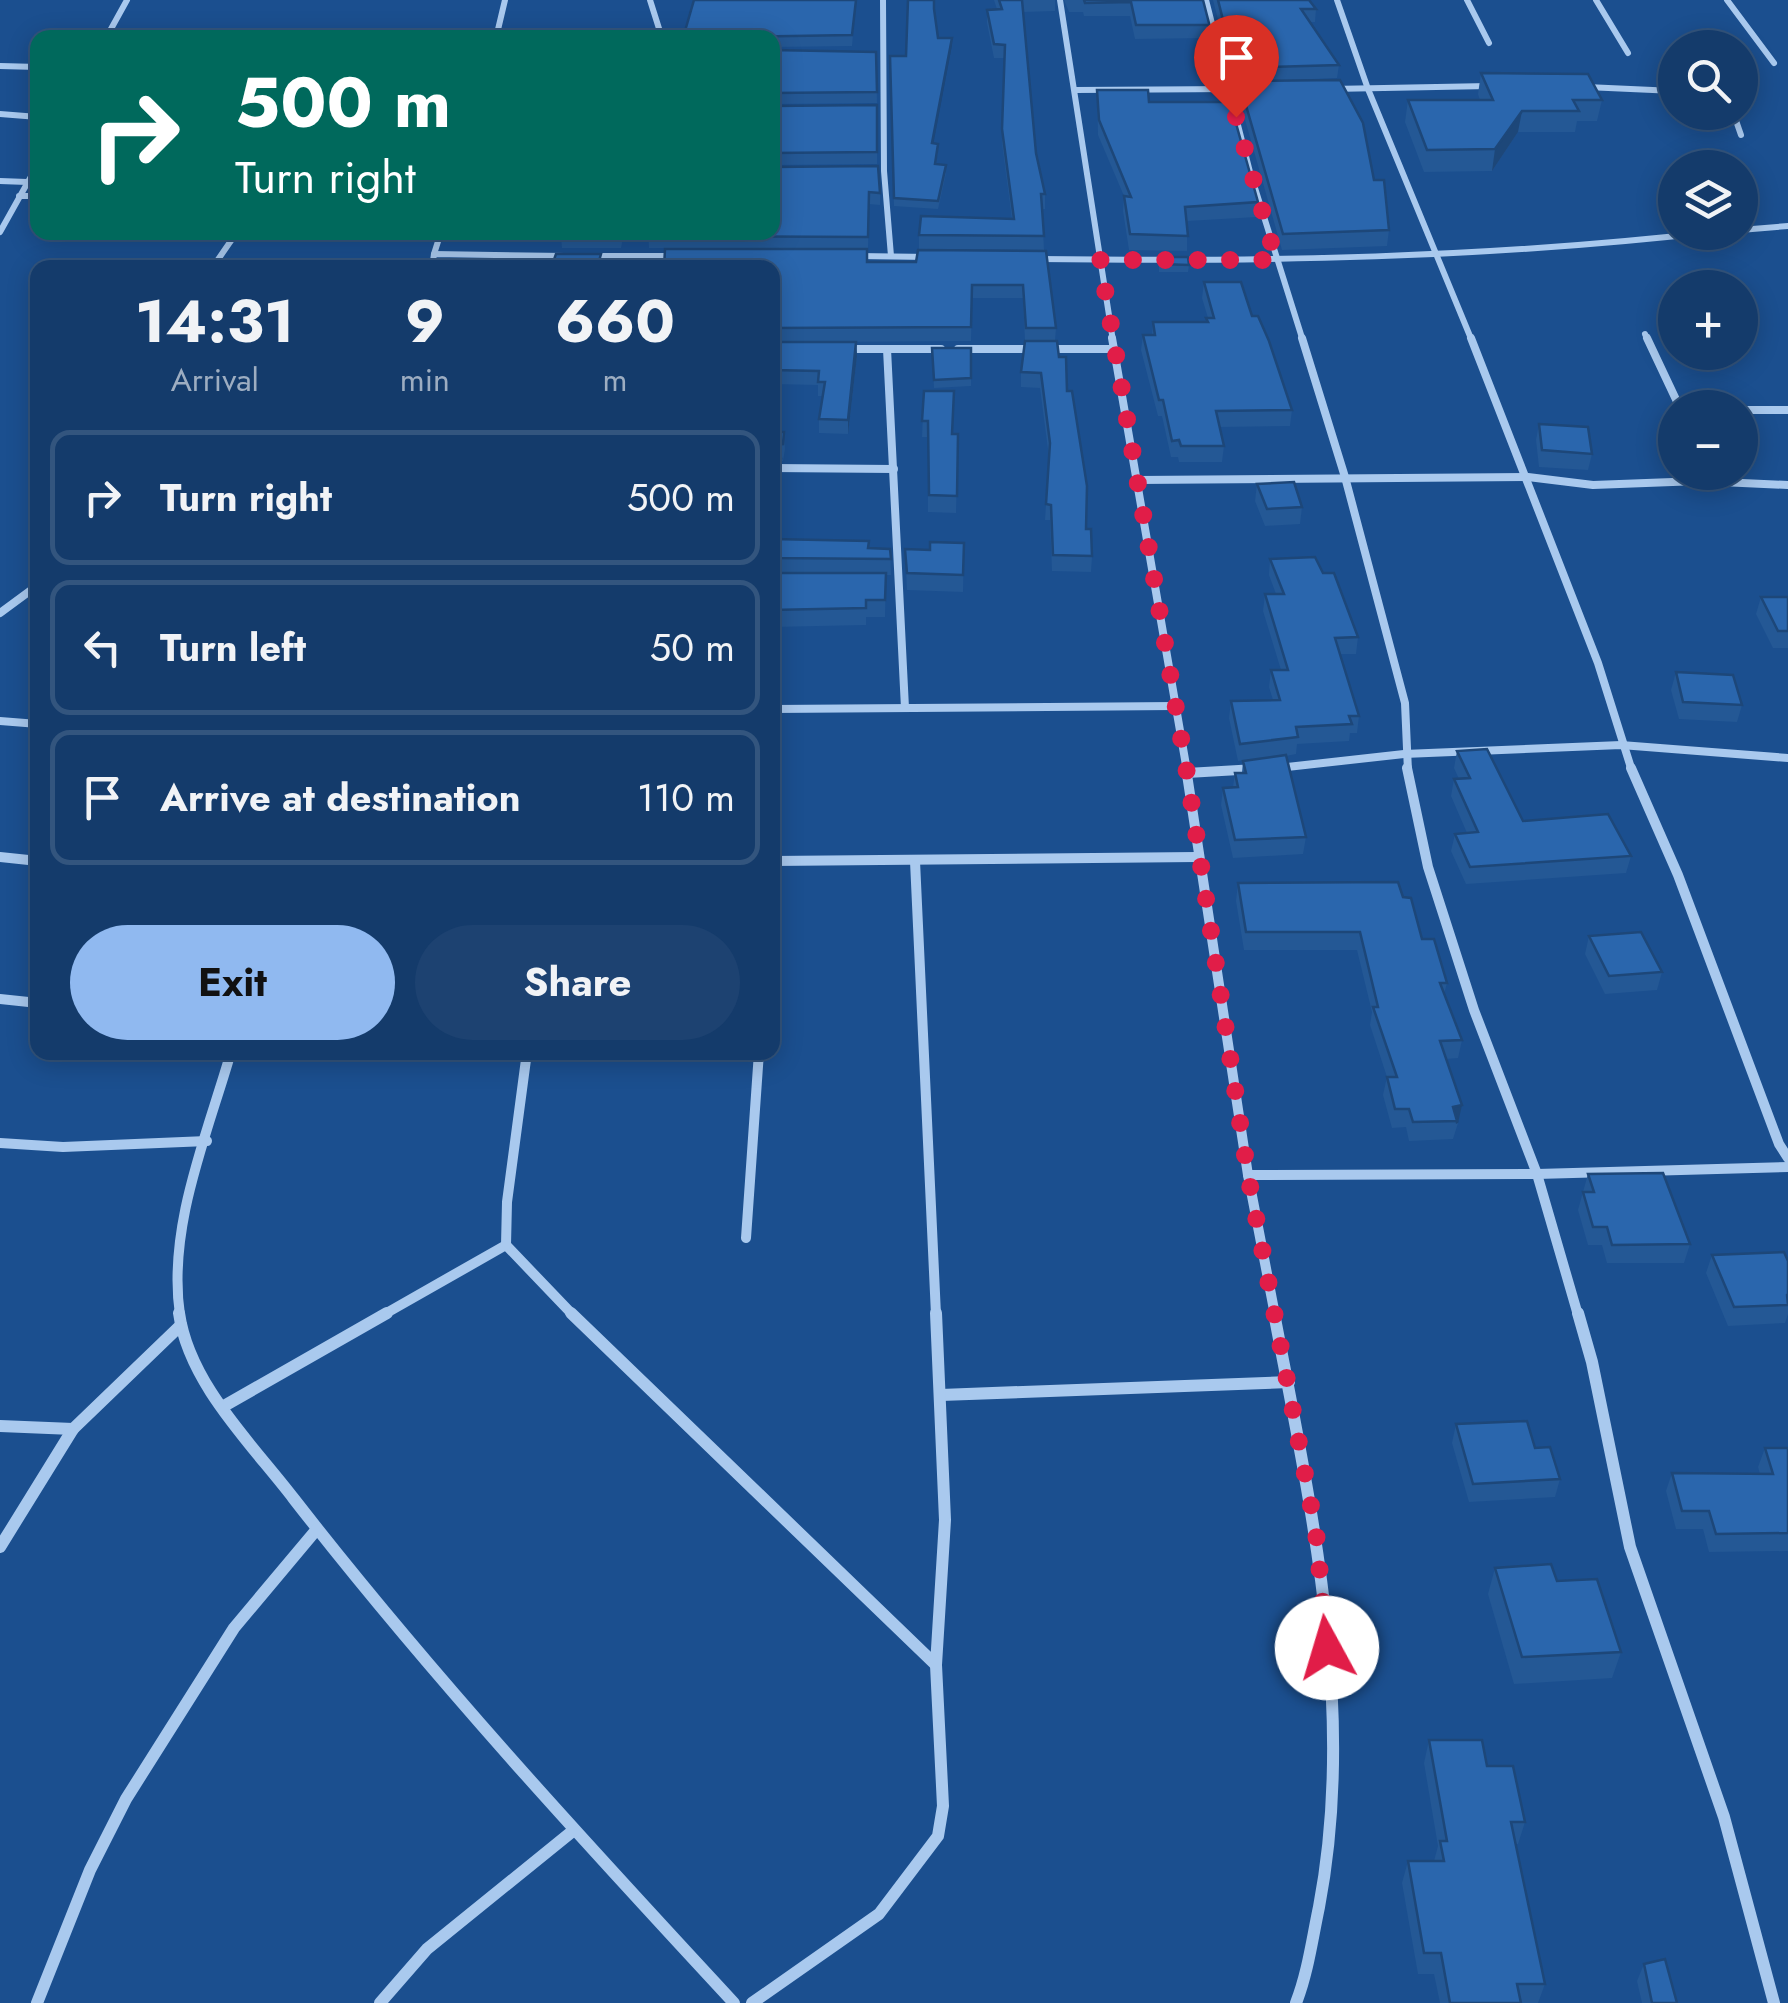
<!DOCTYPE html>
<meta charset="utf-8">
<style>
body{margin:0;font-family:Jost,sans-serif;background:#1d4271;color:#f1f3f6;height:100vh;display:flex;flex-direction:column;font-size:38px;white-space:nowrap}
*{box-sizing:border-box;margin:0}
p{font-size:32px;color:#9dadc1}
.icon{flex:none;width:55px;height:55px;fill:none;stroke:currentColor;stroke-width:2;stroke-linecap:round;stroke-linejoin:round}
.map{position:relative;flex:1;overflow:hidden}
.side{position:absolute;left:30px;top:260px;width:750px;height:800px;display:flex;flex-direction:column;background:#143b6b;border-radius:20px;box-shadow:0 5px 25px #0003,0 0 0 2px #33557e}
.side>*{flex:none}
.banner{position:absolute;left:30px;top:30px;width:750px;height:210px;border-radius:20px;box-shadow:0 5px 25px #0003,0 0 0 2px #33557e;background:#00695c;color:#fff;overflow:hidden}
.fabs{position:absolute;left:1658px;top:30px;display:grid;gap:20px}
.fabs a{display:grid;place-items:center;width:100px;height:100px;border-radius:50%;background:#143b6b;box-shadow:0 5px 25px #0003,0 0 0 2px #33557e;font-size:50px}
.pin{position:absolute;display:grid;place-items:center;width:85px;height:85px;color:#fff;margin:-102px -42px;border-radius:50% 50% 50% 0;rotate:-45deg;box-shadow:0 0 10px #0007}
.pin .icon{rotate:45deg}
.me{position:absolute;width:110px;margin:-55px;rotate:354deg;stroke-linejoin:round;filter:drop-shadow(0 0 8px #0008)}
.turn{display:flex;align-items:center;gap:35px;height:210px;padding:0 40px;font-size:45px}
.turn .icon{width:130px;height:130px;stroke-width:2.5}
.turn b{display:block;font-size:70px;line-height:85px}
.eta{display:flex;justify-content:space-evenly;align-items:center;height:170px;text-align:center}
.eta b{font-size:60px;font-weight:700;line-height:70px}
.primary-button{display:flex;gap:20px;margin-top:auto;padding:20px 40px}
.primary-button a{flex:1;height:115px;border-radius:60px;background:#90b9f0;color:#111;font-size:40px;font-weight:700;line-height:115px;text-align:center}
.primary-button a+a{background:#1d4271;color:#f1f3f6}
ul{padding:0;list-style:none}
li{display:flex;align-items:center;gap:30px;height:135px;margin:0 20px 15px;padding:0 20px;border:5px solid #33557e;border-radius:20px}
li div{flex:1}
li b{display:block;font-size:38px}
li em{font-style:normal}
.map>svg:first-child{display:block}
.lines{fill:none;stroke-linecap:round;stroke-linejoin:round}
.street-far3{stroke:#a9c9ee;stroke-width:6}
.street-far2{stroke:#a9c9ee;stroke-width:8}
.street-far1{stroke:#a9c9ee;stroke-width:10}
.street{stroke:#a9c9ee;stroke-width:12}
.wall{fill:#245895}
.shaded-wall{fill:#1d4779}
.building{fill:#2a66ad;stroke:#1d4779;stroke-width:2.5}
.route{stroke:#e11d48;stroke-width:18;stroke-dasharray:0 32.4}
</style>
<div class="map">
<svg width="1788" height="2003" viewBox="0 0 1788 2003">
<rect width="100%" height="100%" fill="#1b4f8f"/>
<g class="lines">
<!-- street-far3 -->
<g class="street-far3">
<polyline points="650,0 662,38"/>
<polyline points="883,0 884,171 891,256"/>
<polyline points="1060,0 1113,341"/>
<polyline points="1206,0 1250,172 1303,341"/>
<polyline points="1337,0 1368,89 1472,341"/>
<polyline points="1467,0 1489,43"/>
<polyline points="1596,0 1628,53"/>
<polyline points="1727,0 1774,63"/>
<polyline points="106,38 127,0"/>
<polyline points="496,38 505,0"/>
<polyline points="0,66 38,67"/>
<polyline points="1586,87 1675,91"/>
<polyline points="1331,89 1489,86"/>
<polyline points="1075,90 1234,89"/>
<polyline points="1733,112 1741,135"/>
<polyline points="0,114 38,117"/>
<polyline points="0,181 27,182"/>
<polyline points="19,196 38,196"/>
<polyline points="1740,230 1788,226"/>
<polyline points="0,232 38,164"/>
<polyline points="237,232 217,261 220,266 237,268"/>
<polyline points="434,254 441,232"/>
<polyline points="592,256 675,256"/>
<polyline points="857,256 930,257"/>
<path d="M1037,259C1263,262 1488,258 1713,232"/>
<polyline points="256,268 315,268"/>
<polyline points="432,268 434,254 565,256"/>
<polyline points="1645,334 1648,341"/>
</g>
<!-- street-far2 -->
<g class="street-far2">
<polyline points="1112,338 1187,771"/>
<polyline points="1302,338 1345,477 1405,703 1408,771"/>
<polyline points="1471,338 1598,663 1632,771"/>
<polyline points="1647,338 1680,408"/>
<polyline points="843,349 941,349"/>
<polyline points="887,349 905,708"/>
<polyline points="958,349 1114,349"/>
<polyline points="1740,410 1788,410"/>
<polyline points="772,468 894,469"/>
<polyline points="1137,480 1528,477 1593,485 1699,481 1788,485"/>
<polyline points="0,613 38,585"/>
<polyline points="772,709 1175,706"/>
<polyline points="0,721 38,724"/>
<polyline points="1278,768 1404,754 1621,745 1788,758"/>
<polyline points="1222,771 1256,769"/>
</g>
<!-- street-far1 -->
<g class="street-far1">
<polyline points="1186,768 1248,1175 1275,1315"/>
<polyline points="1407,768 1428,867 1474,1010 1537,1174 1578,1315"/>
<polyline points="1631,768 1678,875 1779,1144 1788,1158"/>
<polyline points="1187,773 1256,769"/>
<polyline points="0,857 38,861"/>
<polyline points="772,861 1197,857"/>
<polyline points="915,861 936,1315"/>
<polyline points="0,999 38,1003"/>
<polyline points="0,1143 63,1147 207,1141"/>
<polyline points="1248,1175 1537,1174 1788,1167"/>
<polyline points="746,1238 759,1052"/>
<polyline points="506,1245 573,1315"/>
<path d="M180,1315C167,1228 207,1135 231,1052"/>
<polyline points="383,1315 506,1245 507,1202 527,1052"/>
</g>
<!-- street -->
<g class="street">
<path d="M179,1313C189,1384 252,1444 294,1499C431,1675 582,1839 734,2003"/>
<polyline points="571,1313 936,1665"/>
<path d="M1274,1313C1311,1508 1357,1709 1319,1907C1312,1940 1308,1972 1296,2003"/>
<polyline points="1578,1313 1592,1362 1630,1547 1724,1817 1774,2003"/>
<polyline points="941,1395 1289,1382"/>
<polyline points="224,1406 387,1313"/>
<polyline points="0,1426 73,1429"/>
<polyline points="0,1547 73,1429 181,1325"/>
<polyline points="37,2003 90,1870 126,1799 234,1628 317,1529"/>
<polyline points="380,2003 427,1949 574,1830"/>
<polyline points="752,2003 879,1914 938,1836 943,1806 936,1665 945,1520 936,1313"/>
</g>
</g>
<!-- wall -->
<g class="wall">
<polygon points="856,0 852,46 772,47 772,38 683,38"/>
<polygon points="994,0 1055,0 1055,11 1023,12 1036,153 1045,194 1045,209 1042,209 1044,250 919,249 919,235 1012,219 1002,143 1004,58 994,58 987,23 987,10 997,9"/>
<polygon points="1064,0 1203,0 1211,31 1210,44 1207,38 1135,39 1130,16 1084,16 1083,12 1069,12"/>
<polygon points="1213,0 1309,0 1316,9 1315,22 1310,22 1339,65 1337,78 1262,81 1374,180 1389,230 1387,246 1282,250 1238,95 1239,82 1234,82"/>
<polygon points="934,10 938,38 952,38 933,144 938,151 936,165 946,173 938,209 894,206 890,56 906,56"/>
<polygon points="772,50 876,52 877,103 772,104"/>
<polygon points="1481,73 1602,100 1597,121 1577,121 1575,132 1518,132 1492,171 1424,172 1405,122 1408,100 1480,100 1478,94"/>
<polygon points="1097,90 1149,102 1258,202 1257,217 1187,221 1187,251 1129,250 1123,211 1124,196 1098,135"/>
<polygon points="877,105 877,164 772,165 772,106"/>
<polygon points="772,167 880,193 880,205 869,204 868,249 649,248 648,232"/>
<polygon points="624,232 621,248 562,248 561,238"/>
<polygon points="1046,251 1056,328 1055,341 1025,341 1023,298 972,298 971,341 819,342 856,342 857,356 848,434 819,433 819,419 822,396 818,396 818,385 772,384 772,268 867,262 916,262"/>
<polygon points="1159,257 1189,265 1188,272 1159,272"/>
<polygon points="1204,282 1252,316 1292,410 1290,426 1219,427 1224,446 1222,462 1179,462 1178,457 1171,457 1162,416 1158,416 1141,350 1143,335 1152,335 1153,322 1206,322 1206,318 1208,318 1202,298"/>
<polygon points="932,348 971,348 971,386 934,388"/>
<polygon points="1059,357 1067,391 1086,529 1092,556 1091,572 1052,571 1050,520 1045,520 1049,457 1040,388 1021,387 1021,372"/>
<polygon points="924,391 953,434 958,434 956,513 928,512 928,437 922,437"/>
<polygon points="1539,424 1592,454 1588,470 1539,467 1536,440"/>
<polygon points="772,432 784,432 785,449 783,461 781,461 781,476 777,506 772,505"/>
<polygon points="1257,484 1302,507 1300,524 1265,526 1255,501"/>
<polygon points="772,539 890,549 891,575 886,575 885,617 866,617 866,625 772,627"/>
<polygon points="964,543 963,592 907,590 905,549 930,550"/>
<polygon points="1270,559 1323,573 1358,637 1356,654 1340,654 1359,716 1357,733 1350,733 1349,741 1297,744 1296,754 1286,756 1306,837 1303,854 1233,858 1221,805 1223,788 1233,787 1235,773 1242,773 1243,761 1264,758 1238,761 1229,718 1231,701 1273,700 1269,687 1271,670 1281,670 1263,611 1265,594 1276,594 1269,575"/>
<polygon points="1761,597 1788,597 1788,648 1773,648 1756,614"/>
<polygon points="1676,672 1742,705 1737,722 1679,719 1671,690"/>
<polygon points="1457,751 1523,821 1631,856 1626,873 1466,884 1451,851 1455,834 1467,833 1451,796 1454,779 1459,779 1454,768"/>
<polygon points="1238,883 1403,897 1422,939 1447,983 1444,994 1462,1040 1458,1058 1446,1059 1458,1123 1453,1139 1409,1141 1406,1127 1392,1128 1383,1095 1387,1077 1370,1025 1372,1012 1357,950 1244,950 1236,901"/>
<polygon points="1589,936 1662,972 1657,990 1605,994 1585,954"/>
<polygon points="1588,1174 1690,1244 1684,1263 1607,1263 1602,1245 1588,1245 1578,1210"/>
<polygon points="1712,1255 1788,1261 1788,1314 1785,1323 1728,1326 1706,1273"/>
<polygon points="1456,1424 1535,1448 1560,1479 1555,1497 1469,1502 1452,1443"/>
<polygon points="1765,1448 1788,1448 1788,1551 1709,1552 1703,1529 1676,1529 1666,1491 1672,1473 1760,1474 1758,1467"/>
<polygon points="1495,1568 1557,1581 1621,1652 1612,1678 1514,1684 1488,1594"/>
<polygon points="1429,1740 1487,1766 1525,1822 1518,1844 1516,1844 1545,1984 1538,2003 1440,2003 1434,1974 1418,1974 1402,1883 1408,1861 1434,1861 1438,1846 1424,1763"/>
<polygon points="1644,1964 1677,2003 1642,2003 1637,1981"/>
</g>
<!-- shaded-wall -->
<g class="shaded-wall">
<polygon points="952,38 952,45 932,151 932,143"/>
<polygon points="1522,111 1518,132 1492,171 1495,149"/>
<polygon points="856,342 857,356 848,434 848,420"/>
<polygon points="781,459 781,476 777,506 777,489"/>
<polygon points="1462,1105 1458,1123 1456,1124 1453,1107"/>
</g>
<!-- building -->
<g class="building">
<polygon points="694,0 856,0 852,35 683,38"/>
<polygon points="908,0 934,0 934,9 938,38 952,38 932,143 938,144 935,164 946,165 938,201 894,198 890,56 906,56"/>
<polygon points="999,0 1022,0 1036,153 1045,194 1041,194 1044,236 919,235 921,216 1014,219 1002,129 1005,45 994,44 987,10 1002,9"/>
<polygon points="1084,0 1203,0 1211,31 1208,25 1136,25 1131,2 1085,3"/>
<polygon points="1218,0 1309,0 1316,9 1301,9 1339,65 1235,68"/>
<polygon points="516,33 550,38 511,38"/>
<polygon points="772,50 876,52 877,92 772,93"/>
<polygon points="1481,73 1588,74 1602,100 1573,100 1579,111 1522,111 1495,149 1427,150 1408,100 1493,100"/>
<polygon points="1340,80 1363,123 1374,180 1384,180 1389,230 1283,234 1239,81"/>
<polygon points="1097,90 1148,90 1149,102 1230,102 1258,202 1185,207 1188,236 1130,234 1124,196 1131,197 1099,120"/>
<polygon points="877,105 877,152 772,153 772,106"/>
<polygon points="878,166 880,193 869,192 868,237 648,236 648,232 772,232 772,167"/>
<polygon points="563,232 621,232 620,239 561,238"/>
<polygon points="665,249 867,249 867,262 916,262 918,250 1046,251 1056,328 1026,328 1023,285 972,285 971,327 772,328 772,268 664,268"/>
<polygon points="556,254 601,254 597,268 551,268"/>
<polygon points="1159,257 1188,257 1189,265 1160,264"/>
<polygon points="1204,282 1241,282 1252,316 1258,316 1269,341 1292,410 1216,411 1224,446 1181,446 1179,440 1172,441 1163,400 1159,400 1143,335 1155,335 1153,322 1208,322 1206,318 1214,318"/>
<polygon points="1025,341 1057,341 1059,357 1066,357 1067,391 1072,391 1087,486 1086,529 1091,529 1092,556 1053,555 1051,505 1046,504 1050,443 1041,373 1021,372"/>
<polygon points="772,342 856,342 848,420 819,419 825,382 818,382 819,371 772,370"/>
<polygon points="932,348 971,348 971,378 934,380"/>
<polygon points="924,391 954,391 952,434 958,434 957,496 929,495 928,421 922,421"/>
<polygon points="1539,424 1588,427 1592,454 1542,450"/>
<polygon points="772,432 784,432 783,444 772,445"/>
<polygon points="772,459 781,459 777,489 772,489"/>
<polygon points="1294,482 1302,507 1267,509 1257,484"/>
<polygon points="772,539 869,541 868,548 890,549 891,559 772,558"/>
<polygon points="930,542 964,543 963,575 907,573 905,549 930,550"/>
<polygon points="1315,557 1323,573 1334,573 1358,637 1335,638 1359,716 1349,716 1352,724 1296,727 1298,737 1240,744 1231,701 1280,700 1271,670 1288,670 1265,594 1284,594 1270,559"/>
<polygon points="772,573 886,573 885,600 866,600 866,608 772,610"/>
<polygon points="1761,597 1788,597 1788,631 1778,631"/>
<polygon points="1676,672 1733,675 1742,705 1683,702"/>
<polygon points="1487,749 1523,821 1608,814 1631,856 1470,867 1455,834 1478,832 1454,779 1470,778 1457,751"/>
<polygon points="1286,755 1306,837 1235,840 1223,788 1238,787 1235,773 1246,773 1243,761"/>
<polygon points="1398,882 1403,897 1411,898 1422,939 1434,939 1447,983 1440,983 1462,1040 1440,1041 1462,1105 1453,1107 1457,1121 1413,1122 1409,1109 1395,1109 1387,1077 1397,1077 1373,1007 1378,1007 1360,932 1246,932 1238,883"/>
<polygon points="1641,932 1662,972 1609,976 1589,936"/>
<polygon points="1663,1173 1690,1244 1612,1245 1607,1227 1593,1227 1583,1192 1594,1192 1588,1174"/>
<polygon points="1784,1252 1788,1261 1788,1294 1787,1295 1788,1305 1734,1307 1712,1255"/>
<polygon points="1527,1421 1535,1448 1550,1447 1560,1479 1473,1484 1456,1424"/>
<polygon points="1765,1448 1788,1448 1788,1533 1716,1534 1709,1511 1682,1511 1672,1473 1773,1474"/>
<polygon points="1551,1564 1557,1581 1597,1579 1621,1652 1522,1657 1495,1568"/>
<polygon points="1429,1740 1482,1740 1487,1766 1513,1766 1525,1822 1511,1822 1545,1984 1517,1984 1521,2003 1450,2003 1441,1953 1424,1953 1408,1861 1444,1861 1440,1841 1447,1841"/>
<polygon points="1665,1959 1677,2003 1652,2003 1644,1964"/>
</g>
<g class="lines">
<!-- route -->
<polyline class="route" points="1236,117 1276,260 1100,260 1187,773 1248,1175 1316,1532 1327,1648"/>
</g>
</svg>
<div class="fabs">
<a><svg class="icon" aria-label="search" viewBox="0 0 24 24"><circle cx="10" cy="10" r="6"/><path d="M15 15l6 6"/></svg></a>
<a><svg class="icon" aria-label="layers" viewBox="0 0 24 24"><path d="M12 4l9 5-9 5-9-5zM3 14l9 5 9-5"/></svg></a>
<a>+</a>
<a>−</a>
</div>
<div class="pin" style="left:1236px;top:117px;background:#d93025"><svg class="icon" aria-label="arrive" viewBox="0 0 24 24"><path d="M6 21V4h12l-3 4 3 4H6"/></svg></div>
<svg class="me" style="left:1327px;top:1648px" viewBox="-20 -20 40 40"><circle r="19" fill="#fff"/><path d="M0-13L10 11 0 6-10 11z" fill="#e11d48"/></svg>
<div class="banner">
<div class="turn"><svg class="icon" aria-label="right" viewBox="0 0 24 24"><path d="M7 20v-9h11M14 6l5 5-5 5"/></svg><div><b>500 m</b>Turn right</div></div>
</div>
<section class="side">
<div class="eta">
<div><b>14:31</b><p>Arrival</p></div>
<div><b>9</b><p>min</p></div>
<div><b>660</b><p>m</p></div>
</div>
<ul>
<li><svg class="icon" aria-label="right" viewBox="0 0 24 24"><path d="M7 20v-9h11M14 6l5 5-5 5"/></svg><div><b>Turn right</b></div><em>500 m</em></li>
<li><svg class="icon" aria-label="left" viewBox="0 0 24 24"><path d="M17 20v-9H6M10 6l-5 5 5 5"/></svg><div><b>Turn left</b></div><em>50 m</em></li>
<li><svg class="icon" aria-label="arrive" viewBox="0 0 24 24"><path d="M6 21V4h12l-3 4 3 4H6"/></svg><div><b>Arrive at destination</b></div><em>110 m</em></li>
</ul>
<div class="primary-button"><a>Exit</a><a>Share</a></div>
</section>
</div>
